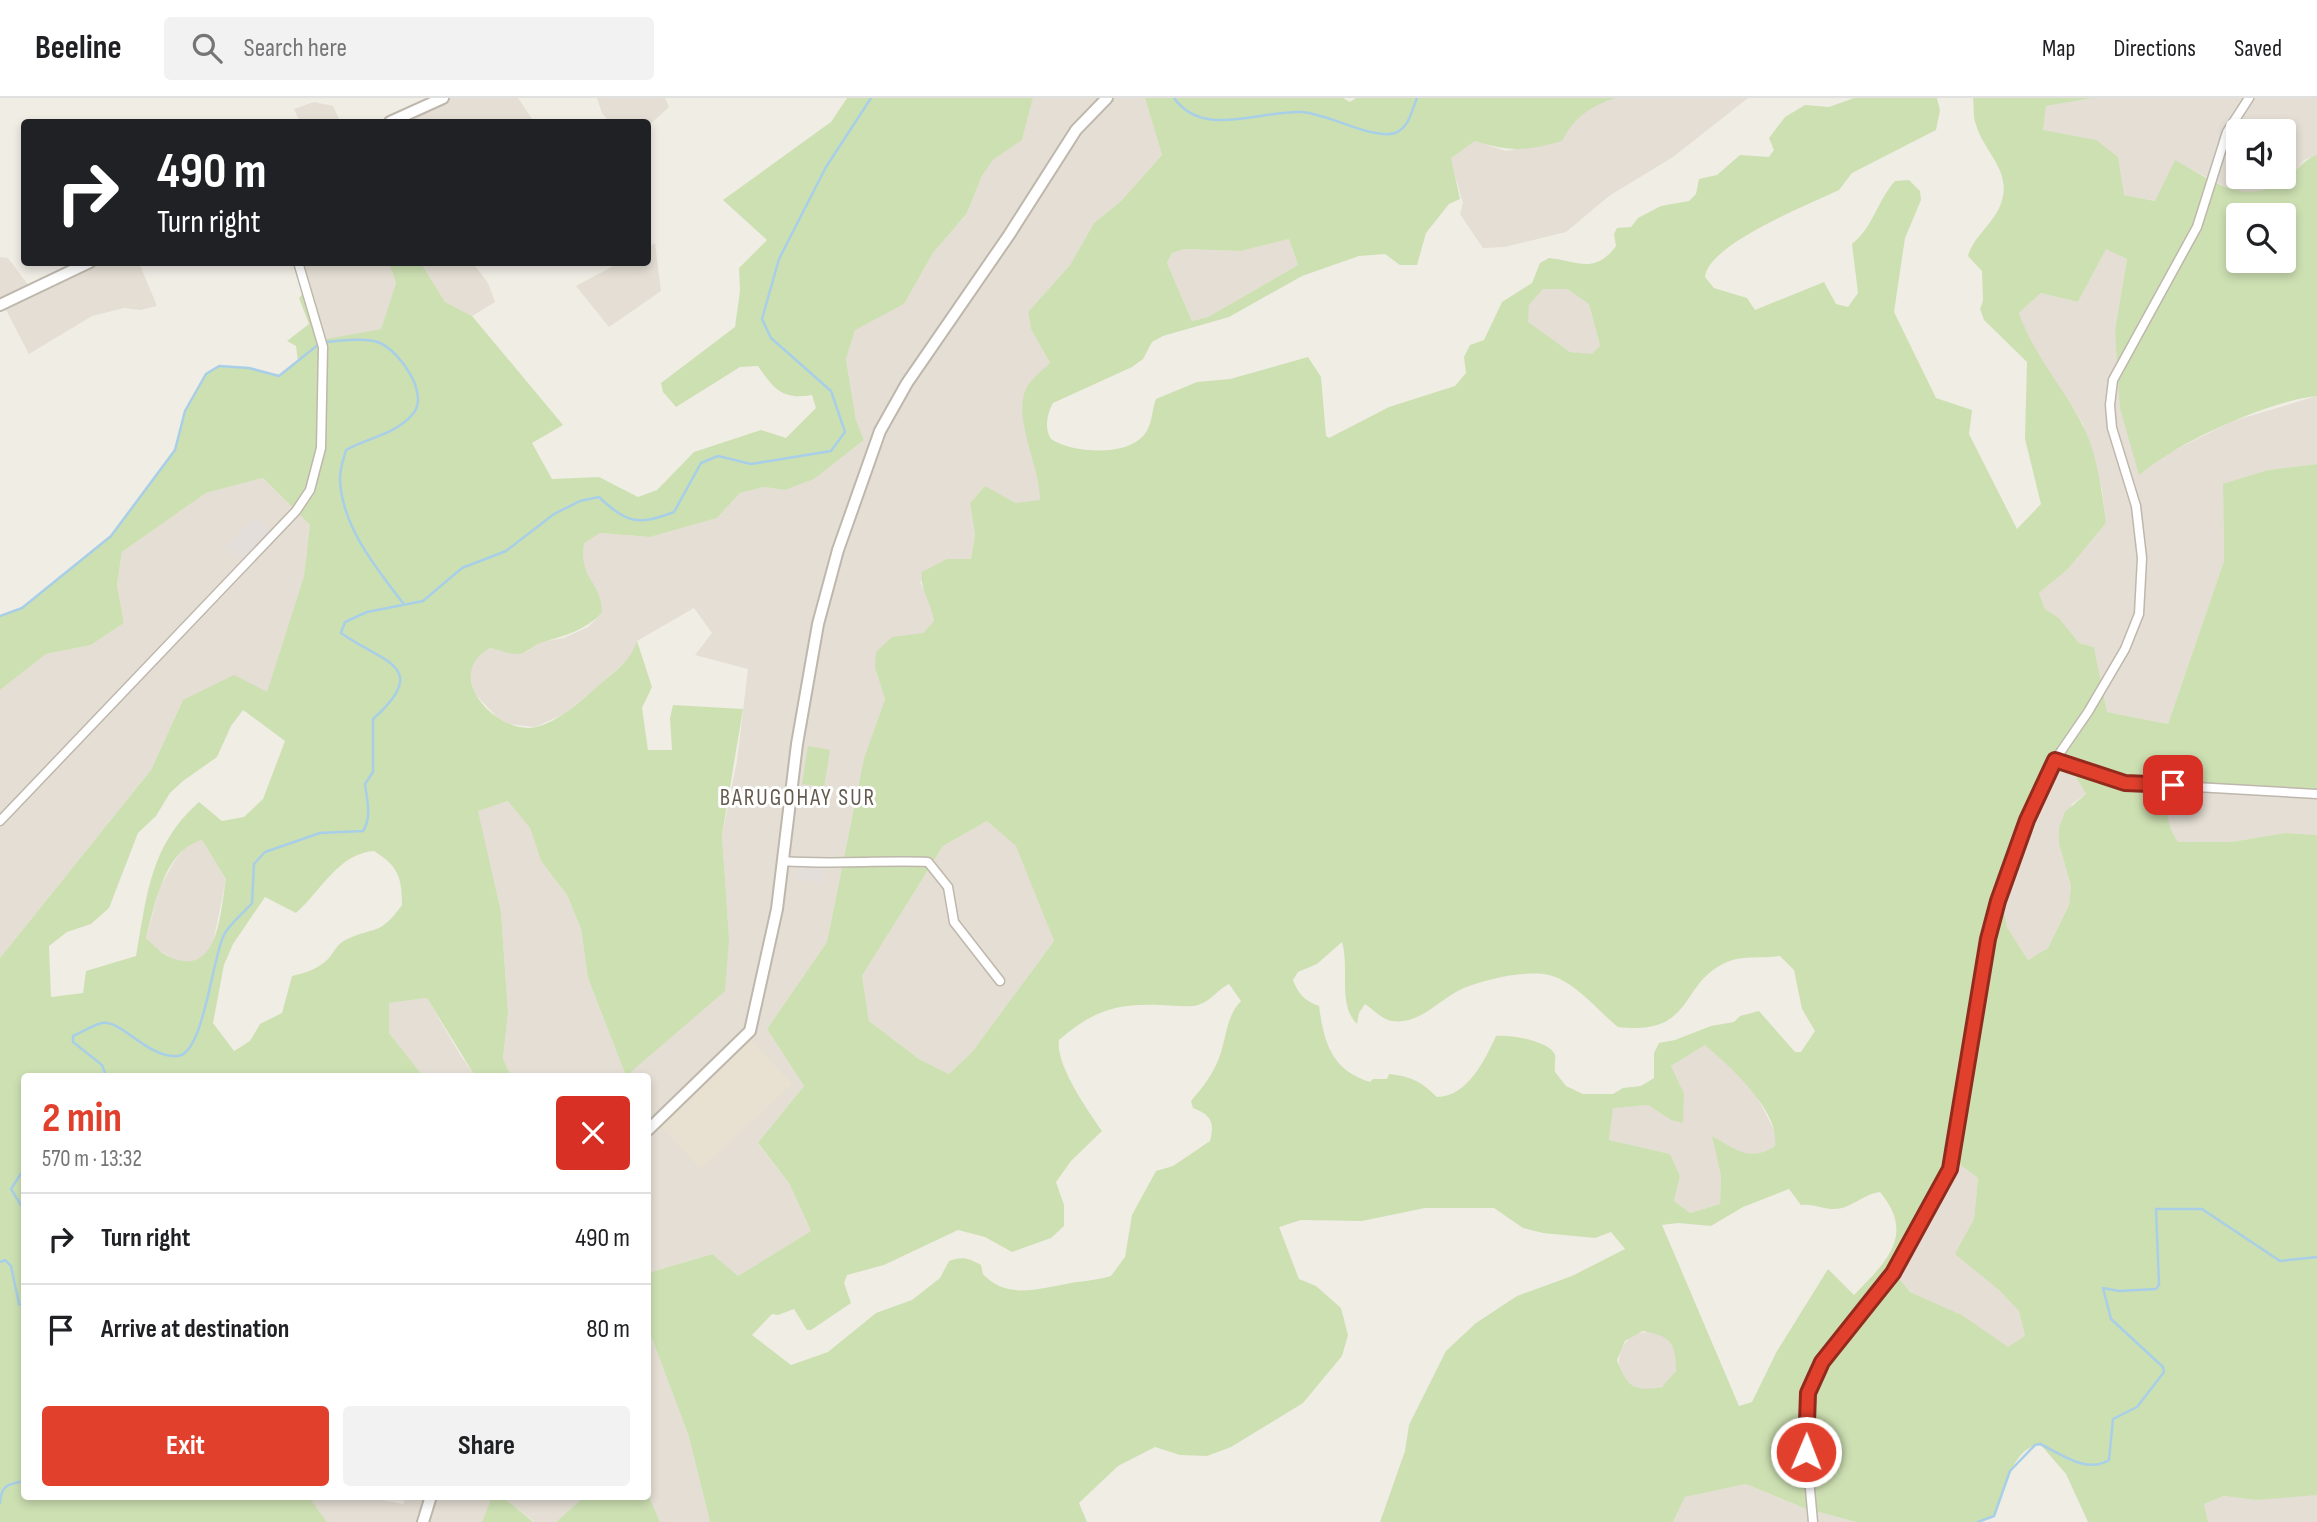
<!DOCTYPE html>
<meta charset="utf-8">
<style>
body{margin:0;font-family:"Sofia Sans Condensed",sans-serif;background:#f2f2f2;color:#202124;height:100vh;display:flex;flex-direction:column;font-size:26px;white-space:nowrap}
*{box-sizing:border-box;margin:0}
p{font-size:23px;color:#757577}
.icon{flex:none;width:38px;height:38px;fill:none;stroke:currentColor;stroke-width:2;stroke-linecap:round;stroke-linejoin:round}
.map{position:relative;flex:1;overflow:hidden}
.details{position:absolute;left:21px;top:975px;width:630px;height:427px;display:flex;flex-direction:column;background:#fff;border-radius:7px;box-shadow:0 4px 10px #0003}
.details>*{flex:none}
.hud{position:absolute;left:21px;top:21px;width:630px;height:147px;border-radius:7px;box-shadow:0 4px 10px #0003;background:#202124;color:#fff;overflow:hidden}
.tools{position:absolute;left:2226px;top:21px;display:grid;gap:14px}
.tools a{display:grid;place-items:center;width:70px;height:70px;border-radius:7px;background:#fff;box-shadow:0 4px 10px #0003;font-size:35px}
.pin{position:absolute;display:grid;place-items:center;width:60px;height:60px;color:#fff;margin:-30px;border-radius:14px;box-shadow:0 4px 10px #0006}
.me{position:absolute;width:77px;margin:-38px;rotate:1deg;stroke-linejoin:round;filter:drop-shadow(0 0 5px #0008)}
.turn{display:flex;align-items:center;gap:24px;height:147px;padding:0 21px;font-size:32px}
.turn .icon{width:91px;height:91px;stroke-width:2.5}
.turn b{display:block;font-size:49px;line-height:60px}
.round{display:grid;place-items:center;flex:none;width:74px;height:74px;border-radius:7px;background:#f2f2f2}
.overview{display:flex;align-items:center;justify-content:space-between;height:119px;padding:0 21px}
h1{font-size:42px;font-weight:700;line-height:52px;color:#e1402c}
.action{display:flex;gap:14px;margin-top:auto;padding:14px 21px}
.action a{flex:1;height:80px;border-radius:7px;background:#e1402c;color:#fff;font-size:28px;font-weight:700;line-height:80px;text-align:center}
.action a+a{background:#f2f2f2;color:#202124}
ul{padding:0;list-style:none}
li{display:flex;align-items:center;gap:21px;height:91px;padding:0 21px;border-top:2px solid #e0e0e0}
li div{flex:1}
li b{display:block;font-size:26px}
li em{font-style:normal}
header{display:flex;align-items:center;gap:42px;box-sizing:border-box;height:98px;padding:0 35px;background:#fff;border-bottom:2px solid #e0e0e0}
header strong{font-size:33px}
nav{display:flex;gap:38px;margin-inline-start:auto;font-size:24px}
.search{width:490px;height:63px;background:#f2f2f2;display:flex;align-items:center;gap:18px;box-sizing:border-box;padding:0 24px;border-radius:7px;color:#757577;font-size:26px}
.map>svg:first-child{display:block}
.residential{fill:#e4ded4;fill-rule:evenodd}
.industrial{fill:#e3deda}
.education{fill:#e8e0d0}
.green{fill:#cde0b2;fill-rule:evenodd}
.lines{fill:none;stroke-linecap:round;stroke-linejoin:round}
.stream{stroke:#a8cfe7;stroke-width:2.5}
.minor-casing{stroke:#beb7ac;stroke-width:11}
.tertiary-casing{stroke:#beb7ac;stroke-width:14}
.minor{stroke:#fff;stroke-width:8}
.tertiary{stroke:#fff;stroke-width:10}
.route-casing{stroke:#922a1d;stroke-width:18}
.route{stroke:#e1402c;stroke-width:12}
.labels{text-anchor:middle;stroke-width:6;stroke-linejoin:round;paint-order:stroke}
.quarter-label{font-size:23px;letter-spacing:2px;fill:#645a4e;stroke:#fff}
</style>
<header>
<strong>Beeline</strong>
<div class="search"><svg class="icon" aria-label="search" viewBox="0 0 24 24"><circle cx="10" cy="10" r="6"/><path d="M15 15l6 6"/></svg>Search here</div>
<nav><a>Map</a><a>Directions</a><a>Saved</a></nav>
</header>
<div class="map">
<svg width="2317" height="1424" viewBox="0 0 2317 1424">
<rect width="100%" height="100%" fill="#f0ede5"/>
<!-- residential -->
<g class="residential">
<polygon points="438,0 518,0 534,24 390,24"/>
<polygon points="597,0 665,0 669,9 648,28 648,24 610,24 602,15"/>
<polygon points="1033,0 1145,0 1162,57 1121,103 1094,125 1070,167 1028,214 1031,231 1050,265 1035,369 1041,383 1040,403 1016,405 985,388 970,405 975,437 971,461 947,461 920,484 932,507 934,523 923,535 892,540 875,570 885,601 864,660 827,844 767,931 804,988 758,1046 789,1085 811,1133 738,1178 711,1156 648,1175 648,978 627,978 729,840 722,737 737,663 748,571 695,557 712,535 694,510 637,543 633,557 589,596 564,616 535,629 509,626 498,620 474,595 469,573 477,557 490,550 517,556 528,553 540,544 564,540 588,529 602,515 580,464 583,445 600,435 650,439 717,420 740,395 764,389 785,392 814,381 864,342 856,322 846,261 855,231 904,206 933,155 967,115 982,78 993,62 1022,42"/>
<polygon points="1616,0 1748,0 1673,59 1609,98 1566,134 1504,149 1483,150 1460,116 1463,105 1450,60 1475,43 1506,53 1561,43 1569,28 1591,8"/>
<path d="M2093,0H2317V57L2304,62L2293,77L2269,92L2248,96L2228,90L2175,63L2156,103L2124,97L2043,32L2046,8ZM2238,33H2284V79H2238Z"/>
<polygon points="314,4 333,8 339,21 336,24 300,24 294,11"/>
<polygon points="1289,141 1298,167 1208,219 1192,223 1167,165 1172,155 1183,151 1241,153"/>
<polygon points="655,145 661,193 609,229 576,188 619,165 648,164 648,149"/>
<polygon points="2106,150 2127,161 2115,232 2159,360 2233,323 2317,298 2317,366 2268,372 2223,387 2224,463 2168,626 2107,614 2094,549 2079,545 2059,520 2045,511 2039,495 2068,471 2106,425 2102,391 2083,326 2029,244 2019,215 2041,195 2078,204"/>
<polygon points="0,159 8,160 32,192 79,165 139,165 157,208 140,212 124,210 92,218 29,256 3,206 0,207"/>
<polygon points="298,165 389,165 396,185 381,231 321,243"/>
<polygon points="421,165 473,165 488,185 495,204 472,218 445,204"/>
<polygon points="1543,191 1567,191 1589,206 1600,248 1592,257 1570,254 1527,224 1529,207"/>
<polygon points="263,380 310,427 304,478 267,595 183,602 151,672 0,860 0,592 46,556 91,547 124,525 117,487 122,454 206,395"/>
<polygon points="2060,673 2076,679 2086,696 2072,706 2059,746 2071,788 2069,807 2048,850 2028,862 2007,829 2002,811 2036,714"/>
<polygon points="2173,690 2317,700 2317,737 2285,735 2231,744 2178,744 2169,729 2166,708"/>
<polygon points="509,703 530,730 541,763 567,797 581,831 588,880 626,978 511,978 503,961 508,914 501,814 477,712"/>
<polygon points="987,723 1016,747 1054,843 972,954 949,976 919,961 869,923 862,878 943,748"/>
<polygon points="202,742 226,781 213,845 206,859 193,865 175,862 157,851 146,840 160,789 174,764 187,746"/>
<polygon points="427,900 459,955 475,978 423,978 389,935 389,905"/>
<polygon points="1705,947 1752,989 1777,1038 1775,1048 1762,1057 1741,1056 1713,1039 1721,1078 1720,1106 1690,1115 1674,1103 1680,1078 1670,1056 1609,1042 1613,1009 1648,1007 1671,1022 1684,995 1671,968"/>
<polygon points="1958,1065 1978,1080 1974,1121 1967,1137 1998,1191 2019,1213 2025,1238 2008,1250 1962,1217 1910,1194 1898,1179"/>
<polygon points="648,1230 688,1336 710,1424 660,1424 648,1396"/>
<circle cx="1648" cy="1263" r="29"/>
<polygon points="1746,1386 1804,1410 1856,1424 1673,1424 1685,1399"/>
<polygon points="2295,1396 2317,1397 2317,1424 2208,1424 2204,1406 2224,1398 2256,1402"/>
<polygon points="308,1398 364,1398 403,1406 406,1398 492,1398 482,1424 327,1424"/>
<polygon points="502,1398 585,1398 556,1424 534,1424"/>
</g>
<!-- industrial -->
<g class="industrial">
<polygon points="256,419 272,436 242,464 226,447"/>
<polygon points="798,765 825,769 823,785 796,781"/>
</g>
<!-- education -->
<polygon class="education" points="751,942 792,986 701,1071 660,1027"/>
<!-- green -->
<g class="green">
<path d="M847,0H1033L1022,42L993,62L982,78L967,115L933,155L904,206L855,232L846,261L856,322L864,342L814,381L785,392L764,389L740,395L717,420L650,439L600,435L584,445C578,482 602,483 602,515C583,533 567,537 543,544C534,546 528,555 518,556C509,556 499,552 490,550C440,578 499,638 536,629C560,623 581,603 599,587C614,574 631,563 637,543L652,589L642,610L648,652H672L670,620L673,607L743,611L722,737L729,840L725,893L626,978L588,880L581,831L567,797L541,763L530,730L508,703L478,713L501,814L508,914L503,961L511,978H475L427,900L389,905V935L423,978H24V1398H308L327,1424H0V860L151,672L183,602L234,577L267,594L304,478L310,427L263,380L206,395L122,454L117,487L124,525L91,547L46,556L0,592V518L22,510L111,438L175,352L185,313L206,276L219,268L249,270L279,278L298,263L296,248L287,243L309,226L299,200L306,192L321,242L381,231L396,185L389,165H421L445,204L472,218L563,327L532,345L552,381L599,379L638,399L657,392L694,354L761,332L786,340L816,310L812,297C782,302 774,291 758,268L740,269L676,309L663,294L661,285L735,229L740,193L739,170L767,142L723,102L831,24ZM243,612L285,643L263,701L244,719L222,723L199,704C150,747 147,797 136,858L86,873L83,895L51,899L49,848L67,834L91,826L109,810L138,735L156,718L170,695L183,683L217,659L231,628ZM202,742L226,781C221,808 220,868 183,863C167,861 157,851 146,840C155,807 164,752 202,742ZM374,753C398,768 402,779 402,807C378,841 372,827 342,844C336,848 333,856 328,861C318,871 305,875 292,878L282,915L260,926L250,943L234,953L213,925L224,867L233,846L265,799L296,815C320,794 339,755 374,753Z"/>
<path d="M1145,0H1343L1350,4L1356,0H1616C1591,8 1575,18 1562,43C1527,53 1509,54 1475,43L1451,60L1460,101L1449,106L1426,135L1417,167H1400L1385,156L1359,158L1302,178L1229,219L1163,238L1152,244L1143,261L1132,269L1053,305C1047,316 1044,330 1051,341C1072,355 1126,359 1144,337C1153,326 1151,314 1156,301L1197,284L1230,281L1308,259L1321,279L1326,338L1329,340L1389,309L1455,288L1466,275L1464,259L1470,247L1484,242L1502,204L1532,185L1540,165L1549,160C1577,163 1595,177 1616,148L1614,136L1617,130L1631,129L1638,120L1661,108L1689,103L1696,96L1699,81L1717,77L1740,57L1769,59L1774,52L1769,40L1785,19L1805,7L1829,9L1854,0H1937L1940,12L1936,32L1852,75L1839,92C1810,106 1708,146 1705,179L1714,190L1747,200L1755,212L1824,184L1836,206L1848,209L1858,195L1852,146C1874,128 1877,103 1895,83L1909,82L1920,93L1921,102L1905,140L1894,214L1936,300L1972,312L1969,336L2017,431L2041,406L2025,341L2027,264L1984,222L1980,211L1983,203L1982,173L1968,158C1974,138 1992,127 2000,108C2014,74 1985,56 1976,27C1973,19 1974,8 1973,0H2093L2046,8L2043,32L2096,42L2118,59L2124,97L2155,103L2175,62C2212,82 2243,109 2284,83C2297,74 2302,62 2317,57V298C2267,303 2176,345 2139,377L2120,310L2115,232L2127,161L2106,151L2078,204L2041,195L2019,215C2033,256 2061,286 2081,324C2097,353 2102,393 2106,425L2068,471L2039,495L2045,511L2059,520L2079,545L2094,549L2107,614L2168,626L2224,463L2223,386L2268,372L2317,366V700L2173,690C2165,711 2165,724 2178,744H2231L2285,735L2317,737V1397L2256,1402L2224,1398L2204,1406L2208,1424H2088L2066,1376L2040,1346C2009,1351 2006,1396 1994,1418L1978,1424H1856L1804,1410L1746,1386L1685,1399L1673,1424H1380L1405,1353L1409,1327L1446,1253L1476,1225L1517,1198L1572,1178L1625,1151L1611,1134L1595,1140L1543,1135L1523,1130L1494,1110H1425L1362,1123L1301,1122L1279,1129L1299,1181L1316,1188L1341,1210L1348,1237L1342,1258L1303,1305L1231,1349L1207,1358L1180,1357L1155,1349L1118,1368L1079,1405L1087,1424H710L688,1336L648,1230V1175L712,1156L738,1178L811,1133L789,1085L758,1045L804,988L767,931L827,844L864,660L885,601L875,570L876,554L892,539L923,535L934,523C932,506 919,490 922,474L947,461H971L975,437L970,405L985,388L1016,405L1040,402C1041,370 1011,318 1027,289C1032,280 1043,272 1050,265L1031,231L1028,214L1070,167L1094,125L1121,103L1162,57ZM2238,117H2284V163H2238ZM1289,141L1298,167L1208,219L1192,223L1167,165L1172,155L1184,151L1241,153ZM1543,191H1567L1589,206L1600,248L1592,256L1570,254L1528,224L1529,207ZM2060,673L2076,679L2086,696L2065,714L2059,730V746L2071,788L2069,807L2048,850L2028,862L2007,829L2003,810L2036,714ZM987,723L1016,748L1054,843L972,954L949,976L919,961L869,923L862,878L943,748ZM1342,844C1350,871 1337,906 1357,926L1359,915L1365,906C1374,912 1381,921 1392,923C1421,927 1440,900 1464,890C1487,881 1525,872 1549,877C1576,884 1598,913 1618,929C1696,938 1678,885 1727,864C1743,857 1763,861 1780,858L1794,872L1802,911L1815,933L1801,954H1795L1759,913L1740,918L1734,924L1711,928L1675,942L1659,945L1654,955V980L1641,988L1623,990L1613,996H1583L1566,988L1555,974C1554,968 1556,961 1555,957C1551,943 1508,936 1496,938C1485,962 1467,999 1437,999C1420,983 1413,979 1389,976L1387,981H1373L1370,984C1331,972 1324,944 1319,908C1305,903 1298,896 1293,882L1298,874L1317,866ZM1229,886L1241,903C1226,918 1227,939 1219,960C1213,976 1203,989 1191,1003L1193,1010C1211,1017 1215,1024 1210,1043L1173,1068L1156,1073L1132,1117L1125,1159L1111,1178C1094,1183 1078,1183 1061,1187C1034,1192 1005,1200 983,1176L981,1167C969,1160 962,1158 949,1163L940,1180L912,1202L876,1215L828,1254L791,1267L752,1237L772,1216L778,1217L794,1211L807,1232H811L851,1205L844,1185L847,1177L884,1167L958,1132L985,1139L1012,1154L1051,1140L1064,1128V1107L1056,1084L1071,1063L1102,1033C1088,1013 1055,966 1059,942C1093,913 1115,905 1160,907C1171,907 1188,910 1198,907C1211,903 1217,892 1229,886ZM1705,947C1730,969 1780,1012 1775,1048C1750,1065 1735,1051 1712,1038L1721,1078L1720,1106L1690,1115L1674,1103L1680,1078L1670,1056L1609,1042L1613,1010L1648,1007L1671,1022L1683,1025L1684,995L1671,968ZM1958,1065L1978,1080L1974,1121L1955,1156L1998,1191L2019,1213L2025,1238L2008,1249L1962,1217L1910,1194L1898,1179ZM1789,1091L1801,1107C1815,1105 1828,1114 1842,1110C1856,1106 1865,1096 1880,1094C1916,1137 1886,1164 1854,1197L1828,1171L1777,1253L1752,1304L1739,1308L1662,1127L1678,1125L1711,1128L1743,1109ZM1643,1233C1671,1238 1676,1245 1676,1273L1662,1289C1634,1294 1627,1289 1617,1262L1625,1243Z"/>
<polygon points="808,648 830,652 824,689 802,686"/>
<polygon points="648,1396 660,1424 556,1424 585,1398"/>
<polygon points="492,1398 502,1398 533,1424 482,1424"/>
</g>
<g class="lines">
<!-- stream -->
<g class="stream">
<path d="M1174,0C1203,41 1260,12 1301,14C1328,15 1371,42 1395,35C1409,30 1412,12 1417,0"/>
<path d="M325,244C340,243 366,239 380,245C400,254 431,297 412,317C394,337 369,339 346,352C344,360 340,370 340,379C340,426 376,470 403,505"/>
<polyline points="0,518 22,510 111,438 175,352 185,313 206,276 219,268 249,270 279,278 319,246"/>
<path d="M106,978L102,967L73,944V938C82,934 93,927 102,925C121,921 148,961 178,958C204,955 212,860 224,837C229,826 244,815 252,805L254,766L265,754L320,735L363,733C372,719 367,702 365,686L373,674V621C433,568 381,564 341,535L345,524L367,514L423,503L462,470L506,453L554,416L580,403L599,399C627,425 637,428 674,414L701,365L718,358L751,366L831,353L845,334L831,293L771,240L762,221L779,161L826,69L871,0"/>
<polyline points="24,1071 11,1091 24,1112"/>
<polyline points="0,1164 5,1162 11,1168 19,1206 24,1207"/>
<path d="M0,1405C1,1387 8,1386 24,1383"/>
<path d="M1978,1424L1994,1418L2010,1373L2035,1347L2040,1346C2061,1356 2087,1376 2109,1362L2113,1321L2137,1309L2164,1274L2163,1269L2111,1221L2103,1190L2119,1193L2156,1191L2159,1187L2156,1111H2202L2280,1163L2317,1159"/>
</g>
<!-- minor casing -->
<g class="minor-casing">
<g id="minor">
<polyline points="2055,662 2125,685 2317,696"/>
<polyline points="0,723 296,413 310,392 321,350 323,249 298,164"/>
<path d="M783,763C832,767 879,762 928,764L948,789L954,824L1000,883"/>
<polyline points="1813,1424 1805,1336 1808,1295 1822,1264 1893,1175 1950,1071 1988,841 2011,764 2055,662 2088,614 2125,551 2139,516 2142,460 2136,408 2112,330 2110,307 2113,282 2197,129 2227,34 2249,0"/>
</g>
</g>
<!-- tertiary casing -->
<g class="tertiary-casing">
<g id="tertiary">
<polyline points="390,24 443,0"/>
<polyline points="0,207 90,164"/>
<polyline points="648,1032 750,933 777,811 797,646 818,526 838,452 880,333 907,285 1009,137 1076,32 1107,0"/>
<polyline points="423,1424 431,1398"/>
</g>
</g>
<!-- minor -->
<use href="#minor" class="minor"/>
<!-- tertiary -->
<use href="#tertiary" class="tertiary"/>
</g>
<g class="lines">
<!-- route casing -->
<g class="route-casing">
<polyline id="route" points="1806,1354 1808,1295 1822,1264 1893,1175 1950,1071 1988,841 1998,803 2027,722 2055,662 2125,685 2173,687"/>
</g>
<!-- route -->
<use href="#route" class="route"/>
</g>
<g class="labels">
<!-- quarter labels -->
<g class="quarter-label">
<text x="798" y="707">BARUGOHAY SUR</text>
</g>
</g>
</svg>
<div class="tools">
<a><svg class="icon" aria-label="sound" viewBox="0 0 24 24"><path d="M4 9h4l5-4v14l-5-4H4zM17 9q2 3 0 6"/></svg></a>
<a><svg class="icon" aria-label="search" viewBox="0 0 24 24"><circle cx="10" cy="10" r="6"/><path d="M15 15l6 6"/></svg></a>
</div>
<div class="pin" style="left:2173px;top:687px;background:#d93025"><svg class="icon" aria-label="arrive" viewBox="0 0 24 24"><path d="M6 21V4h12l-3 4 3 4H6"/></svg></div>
<svg class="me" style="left:1806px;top:1354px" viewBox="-20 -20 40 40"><circle r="17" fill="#e1402c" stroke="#fff" stroke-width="3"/><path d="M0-11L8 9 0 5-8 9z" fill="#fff"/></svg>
<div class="hud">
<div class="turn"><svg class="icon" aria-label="right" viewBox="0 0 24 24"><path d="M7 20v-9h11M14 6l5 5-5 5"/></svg><div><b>490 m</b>Turn right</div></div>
</div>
<section class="details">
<div class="overview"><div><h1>2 min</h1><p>570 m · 13:32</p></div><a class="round" style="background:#d93025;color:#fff"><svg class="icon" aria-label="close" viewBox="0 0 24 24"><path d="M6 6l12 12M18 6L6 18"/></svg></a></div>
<ul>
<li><svg class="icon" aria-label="right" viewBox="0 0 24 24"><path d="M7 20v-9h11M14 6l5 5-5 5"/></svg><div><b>Turn right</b></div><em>490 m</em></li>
<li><svg class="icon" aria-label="arrive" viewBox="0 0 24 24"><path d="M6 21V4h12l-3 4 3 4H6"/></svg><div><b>Arrive at destination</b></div><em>80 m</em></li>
</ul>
<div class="action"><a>Exit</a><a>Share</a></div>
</section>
</div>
